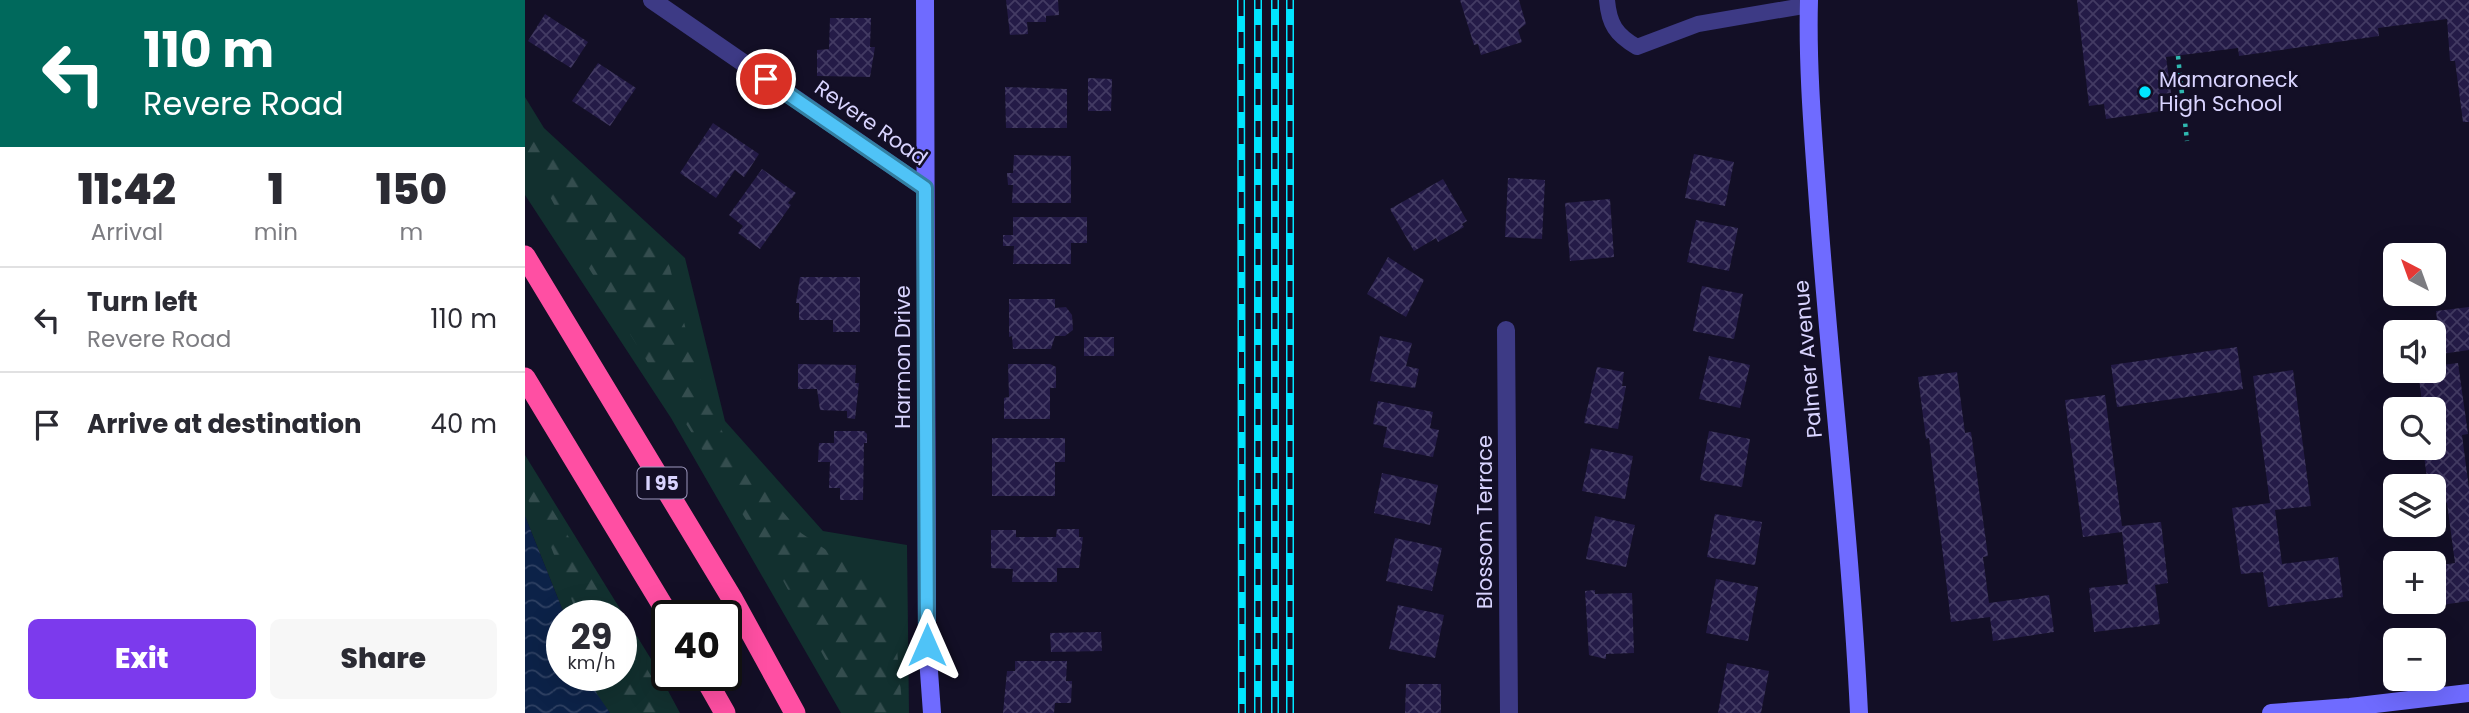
<!DOCTYPE html>
<meta charset="utf-8">
<style>
body{margin:0;font-family:Poppins,sans-serif;background:#f7f7f7;color:#2b2b33;height:100vh;display:flex;flex-direction:column;font-size:26px;white-space:nowrap}
*{box-sizing:border-box;margin:0}
p{font-size:23px;color:#7c7c81}
.icon{flex:none;width:38px;height:38px;fill:none;stroke:currentColor;stroke-width:2;stroke-linecap:round;stroke-linejoin:round}
.map{position:relative;flex:1;overflow:hidden}
.side{display:flex;flex-direction:column;background:#fff;width:525px}
.side>*{flex:none}
.hud{background:#00695c;color:#fff;overflow:hidden}
.needle{width:46px;rotate:319deg}
.controls{position:absolute;left:1858px;top:243px;display:grid;gap:14px}
.controls a{display:grid;place-items:center;width:63px;height:63px;border-radius:10px;background:#fff;box-shadow:0 7px 28px #0002;font-size:35px}
.speed{position:absolute;left:21px;top:600px;display:flex;gap:14px;font-size:35px;font-weight:700;text-align:center}
.speed>*{display:grid;place-content:center;width:91px;height:91px;border-radius:50%;background:#fff;box-shadow:0 7px 28px #0002;line-height:1}
.speed small{font-size:18px;font-weight:400}
.speed .limit{border:4px solid #111;border-radius:10px;background:#fff;color:#111}
.pin{position:absolute;display:grid;place-items:center;width:60px;height:60px;color:#fff;margin:-30px;border:4px solid #fff;border-radius:50%;box-shadow:0 2px 7px #0007}
.me{position:absolute;width:77px;margin:-38px;rotate:0deg;stroke-linejoin:round;filter:drop-shadow(0 0 5px #0008)}
.turn{display:flex;align-items:center;gap:24px;height:147px;padding:0 28px;font-size:32px}
.turn .icon{width:91px;height:91px;stroke-width:2.5}
.turn b{display:block;font-size:49px;line-height:60px}
.eta{display:flex;justify-content:space-evenly;align-items:center;height:119px;text-align:center}
.eta b{font-size:42px;font-weight:800;line-height:49px}
.primary-button{display:flex;gap:14px;margin-top:auto;padding:14px 28px}
.primary-button a{flex:1;height:80px;border-radius:10px;background:#7c3aed;color:#fff;font-size:28px;font-weight:800;line-height:80px;text-align:center}
.primary-button a+a{background:#f7f7f7;color:#2b2b33}
ul{padding:0;list-style:none}
li{display:flex;align-items:center;gap:21px;height:105px;padding:0 28px;border-top:2px solid #e1e1e2}
li div{flex:1}
li b{display:block;font-size:26px}
li em{font-style:normal}
main{display:flex;flex:1;min-height:0}
.map>svg:first-child{display:block}
.green{fill:#12302f}
.forest{fill:url(#forest-firs)}
.water{fill:url(#water-waves)}
.building{fill:url(#building-cross-hatch)}
.lines{fill:none;stroke-linecap:round;stroke-linejoin:round}
.path{stroke:#2fb8b0;stroke-width:4.5;stroke-dasharray:3.5 5;stroke-linecap:butt}
.lane{stroke:#3d3a85;stroke-width:16}
.street{stroke:#3d3a85;stroke-width:18}
.secondary{stroke:#6f6bff;stroke-width:18}
.highway{stroke:#ff4fa3;stroke-width:21}
.rail-casing{stroke:#00e5ff;stroke-width:8}
.rail{stroke:#130f26;stroke-width:5;stroke-dasharray:16;stroke-linecap:butt}
.route-casing{stroke:#337fa1;stroke-width:18}
.route{stroke:#4fc3f7;stroke-width:12}
.poi-dot{fill:#00e5ff;stroke:#130f26;stroke-width:2.5}
.labels{text-anchor:middle;stroke-width:5;stroke-linejoin:round;paint-order:stroke}
.shield{fill:#130f26;stroke:#9e99be;stroke-width:2}
.shield-label{font-size:19px;font-weight:bold;fill:#d9d4ff}
.poi-label{font-size:21px;fill:#d9d4ff;stroke:#130f26;text-anchor:start}
.street-label{font-size:21px;fill:#d9d4ff;stroke:#130f26}
</style>
<main>
<section class="side">
<div class="hud">
<div class="turn"><svg class="icon" aria-label="left" viewBox="0 0 24 24"><path d="M17 20v-9H6M10 6l-5 5 5 5"/></svg><div><b>110 m</b>Revere Road</div></div>
</div>
<div class="eta">
<div><b>11:42</b><p>Arrival</p></div>
<div><b>1</b><p>min</p></div>
<div><b>150</b><p>m</p></div>
</div>
<ul>
<li><svg class="icon" aria-label="left" viewBox="0 0 24 24"><path d="M17 20v-9H6M10 6l-5 5 5 5"/></svg><div><b>Turn left</b><p>Revere Road</p></div><em>110 m</em></li>
<li><svg class="icon" aria-label="arrive" viewBox="0 0 24 24"><path d="M6 21V4h12l-3 4 3 4H6"/></svg><div><b>Arrive at destination</b></div><em>40 m</em></li>
</ul>
<div class="primary-button"><a>Exit</a><a>Share</a></div>
</section>
<div class="map">
<svg width="1944" height="713" viewBox="0 0 1944 713">
<defs>
<pattern id="forest-firs" width="22" height="20" patternUnits="userSpaceOnUse" patternTransform="scale(1.75)"><rect width="22" height="20" fill="#12302f"/><path d="M5 1l3.5 6h-7zM16 11l3.5 6h-7z" fill="#344d4e"/></pattern>
<pattern id="water-waves" width="16" height="10" patternUnits="userSpaceOnUse" patternTransform="scale(1.75)"><rect width="16" height="10" fill="#0c2248"/><path d="M0 5q4-4 8 0t8 0" fill="none" stroke="#2f4163"/></pattern>
<pattern id="building-cross-hatch" width="8" height="8" patternUnits="userSpaceOnUse" patternTransform="scale(1.75)"><rect width="8" height="8" fill="#241b47"/><path d="M0 0l8 8M0 8l8-8" fill="none" stroke="#433b63"/></pattern>
</defs>
<rect width="100%" height="100%" fill="#130f26"/>
<!-- green -->
<g class="green">
<polygon points="0,97 19,128 160,258 200,421 298,531 382,545 384,713 316,713 146,418 0,195"/>
<polygon points="0,455 126,659 155,713 85,713 71,694 64,676 96,676 96,616 40,616 0,516"/>
</g>
<!-- forest -->
<g class="forest">
<polygon points="0,116 29,156 144,264 169,361 185,407 209,455 276,533 346,580 363,602 371,639 378,713 329,713 253,571 60,262 0,150"/>
<polygon points="0,464 91,616 53,616 17,524 0,495"/>
<polygon points="96,625 148,713 97,713 75,676 96,676"/>
</g>
<!-- water -->
<polygon class="water" points="0,516 40,616 37,616 37,676 64,676 72,694 85,713 0,713"/>
<!-- building -->
<g class="building">
<polygon points="481,0 533,0 534,15 521,16 521,22 502,22 503,34 485,35"/>
<polygon points="935,0 994,0 1001,24 993,30 997,42 956,55 953,44 949,45"/>
<polygon points="1552,0 1944,0 1944,122 1938,122 1930,61 1925,61 1922,19 1853,28 1854,36 1714,56 1713,48 1641,57 1646,93 1634,94 1636,111 1581,119 1579,104 1564,106"/>
<polygon points="20,14 63,42 46,68 3,41"/>
<polygon points="305,18 346,18 345,47 350,47 345,77 292,76 292,50 304,49"/>
<polygon points="73,63 111,88 85,126 47,101"/>
<polygon points="563,78 587,79 586,111 563,111"/>
<polygon points="480,87 542,89 542,128 481,128"/>
<polygon points="188,123 234,154 219,177 210,170 191,198 155,173"/>
<polygon points="1169,154 1209,162 1200,206 1160,198"/>
<polygon points="489,155 546,156 546,203 487,203 488,185 483,185 482,173 488,173"/>
<polygon points="237,169 271,193 263,203 266,205 235,249 213,233 218,226 204,215"/>
<polygon points="983,178 1020,180 1017,239 980,237"/>
<polygon points="918,179 942,221 937,224 939,227 913,242 911,238 889,251 865,209"/>
<polygon points="1085,199 1089,257 1045,261 1040,203"/>
<polygon points="488,217 562,217 562,243 546,243 546,264 488,264 489,246 478,246 478,235 488,235"/>
<polygon points="1171,220 1213,228 1204,271 1162,262"/>
<polygon points="863,257 899,280 881,317 842,294"/>
<polygon points="275,277 335,277 335,332 308,332 308,320 274,320 274,303 271,303"/>
<polygon points="1177,286 1218,294 1209,339 1168,331"/>
<polygon points="484,299 530,299 530,308 541,307 547,315 548,330 540,336 530,336 526,349 488,349 487,336 484,337"/>
<polygon points="1944,307 1944,350 1916,354 1911,311"/>
<polygon points="855,336 887,343 881,366 894,369 890,388 845,381"/>
<rect x="559" y="337" width="30" height="19"/>
<polygon points="1712,347 1718,389 1592,407 1586,365"/>
<polygon points="1184,356 1225,365 1215,408 1174,399"/>
<polygon points="1933,363 1943,434 1937,435 1944,489 1944,601 1896,608 1895,602 1909,602 1909,566 1930,563 1922,503 1909,505 1909,486 1903,486 1898,448 1909,448 1909,410 1898,410 1893,371 1909,371 1909,366"/>
<polygon points="273,364 331,365 330,383 334,383 330,419 322,418 322,411 295,410 292,389 273,389"/>
<polygon points="483,364 525,364 531,367 531,388 525,388 525,419 479,419 479,398 484,397"/>
<polygon points="1072,367 1099,372 1097,386 1101,386 1093,429 1059,423"/>
<polygon points="1768,370 1786,506 1750,510 1757,564 1813,557 1818,597 1743,607 1738,572 1716,574 1707,508 1745,503 1728,376"/>
<polygon points="1432,372 1440,433 1446,432 1463,556 1458,557 1464,603 1524,595 1529,632 1468,641 1465,617 1426,622 1404,438 1401,439 1393,377"/>
<polygon points="1580,395 1597,526 1636,522 1643,583 1630,585 1635,624 1569,632 1564,588 1603,584 1597,532 1558,537 1540,400"/>
<polygon points="853,401 908,412 905,428 914,430 908,457 858,447 862,427 848,424"/>
<polygon points="309,431 339,431 342,434 342,443 339,443 338,500 315,500 315,488 304,488 305,462 293,462 294,443 309,443"/>
<polygon points="1184,431 1225,439 1217,487 1175,480"/>
<polygon points="467,438 540,438 540,462 530,462 530,496 467,496"/>
<polygon points="1066,448 1108,456 1100,499 1057,491"/>
<polygon points="857,473 913,485 905,525 849,513"/>
<polygon points="1190,514 1237,522 1230,565 1182,557"/>
<polygon points="1070,516 1110,525 1101,567 1061,559"/>
<polygon points="532,529 554,529 554,537 558,537 554,568 532,568 532,582 487,582 488,569 466,568 466,530 491,530 491,537 531,537"/>
<polygon points="870,538 917,548 907,591 861,581"/>
<polygon points="1191,579 1233,587 1223,641 1181,633"/>
<polygon points="1070,590 1070,594 1107,593 1109,653 1081,654 1081,659 1064,655 1060,591"/>
<polygon points="873,605 919,615 910,658 864,649"/>
<polygon points="576,632 577,651 526,652 525,633"/>
<polygon points="490,661 542,661 541,681 547,681 546,703 530,703 529,713 478,713 482,671 490,671"/>
<polygon points="1202,663 1244,671 1236,713 1193,713"/>
<polygon points="881,684 916,684 916,713 880,713"/>
</g>
<g class="lines">
<!-- path -->
<polyline class="path" points="1653,56 1662,141"/>
<!-- lane -->
<path class="lane" d="M1082,0C1084,24 1091,35 1112,47L1173,24L1284,5"/>
<!-- street -->
<g class="street">
<polyline points="127,0 400,188"/>
<polyline points="981,330 984,713"/>
</g>
<!-- secondary -->
<g class="secondary">
<polyline points="400,0 402,644 407,713"/>
<path d="M1284,0C1282,72 1289,145 1294,217C1306,382 1326,547 1334,713"/>
<polyline points="1746,713 1825,707 1944,693"/>
</g>
<!-- highway -->
<g class="highway">
<polyline points="0,256 208,600 270,713"/>
<polyline points="0,378 144,616"/>
<polyline points="179,676 200,713"/>
</g>
<!-- rail casing -->
<g class="rail-casing">
<g id="rail">
<polyline points="716,0 717,713"/>
<polyline points="733,713 733,0"/>
<polyline points="750,713 750,0"/>
<polyline points="765,713 765,0"/>
</g>
</g>
<!-- rail -->
<use href="#rail" class="rail"/>
</g>
<g class="lines">
<!-- route casing -->
<g class="route-casing">
<polyline id="route" points="241,79 400,188 402,645"/>
</g>
<!-- route -->
<use href="#route" class="route"/>
</g>
<!-- markers -->
<circle class="poi-dot" cx="1620" cy="92" r="7"/>
<g class="labels">
<!-- shield labels -->
<rect class="shield" x="112.5" y="467.5" width="49" height="31" rx="5"/>
<g class="shield-label">
<text x="137" y="490">I 95</text>
</g>
<!-- poi labels -->
<g class="poi-label">
<text x="1634" y="87">Mamaroneck<tspan x="1634" dy="24">High School</tspan></text>
</g>
<!-- street labels -->
<g class="street-label">
<text transform="translate(346 123) rotate(35)" y="7">Revere Road</text>
<text transform="translate(378 357) rotate(-90)" y="7">Harmon Drive</text>
<text transform="translate(1283 359) rotate(-95)" y="7">Palmer Avenue</text>
<text transform="translate(960 522) rotate(-90)" y="7">Blossom Terrace</text>
</g>
</g>
</svg>
<div class="controls">
<a><svg class="needle" viewBox="-14 -14 28 28"><path d="M0-13l5 13h-10z" fill="#e53935"/><path d="M0 13l5-13h-10z" fill="#7c7c81"/></svg></a>
<a><svg class="icon" aria-label="sound" viewBox="0 0 24 24"><path d="M4 9h4l5-4v14l-5-4H4zM17 9q2 3 0 6"/></svg></a>
<a><svg class="icon" aria-label="search" viewBox="0 0 24 24"><circle cx="10" cy="10" r="6"/><path d="M15 15l6 6"/></svg></a>
<a><svg class="icon" aria-label="layers" viewBox="0 0 24 24"><path d="M12 4l9 5-9 5-9-5zM3 14l9 5 9-5"/></svg></a>
<a>+</a>
<a>−</a>
</div>
<div class="speed"><div>29<small>km/h</small></div><div class="limit">40</div></div>
<div class="pin" style="left:241px;top:79px;background:#d93025"><svg class="icon" aria-label="arrive" viewBox="0 0 24 24"><path d="M6 21V4h12l-3 4 3 4H6"/></svg></div>
<svg class="me" style="left:402px;top:645px" viewBox="-20 -20 40 40"><path d="M0-17L14 15 0 8-14 15z" fill="#4fc3f7" stroke="#fff" stroke-width="4"/></svg>
</div>
</main>
